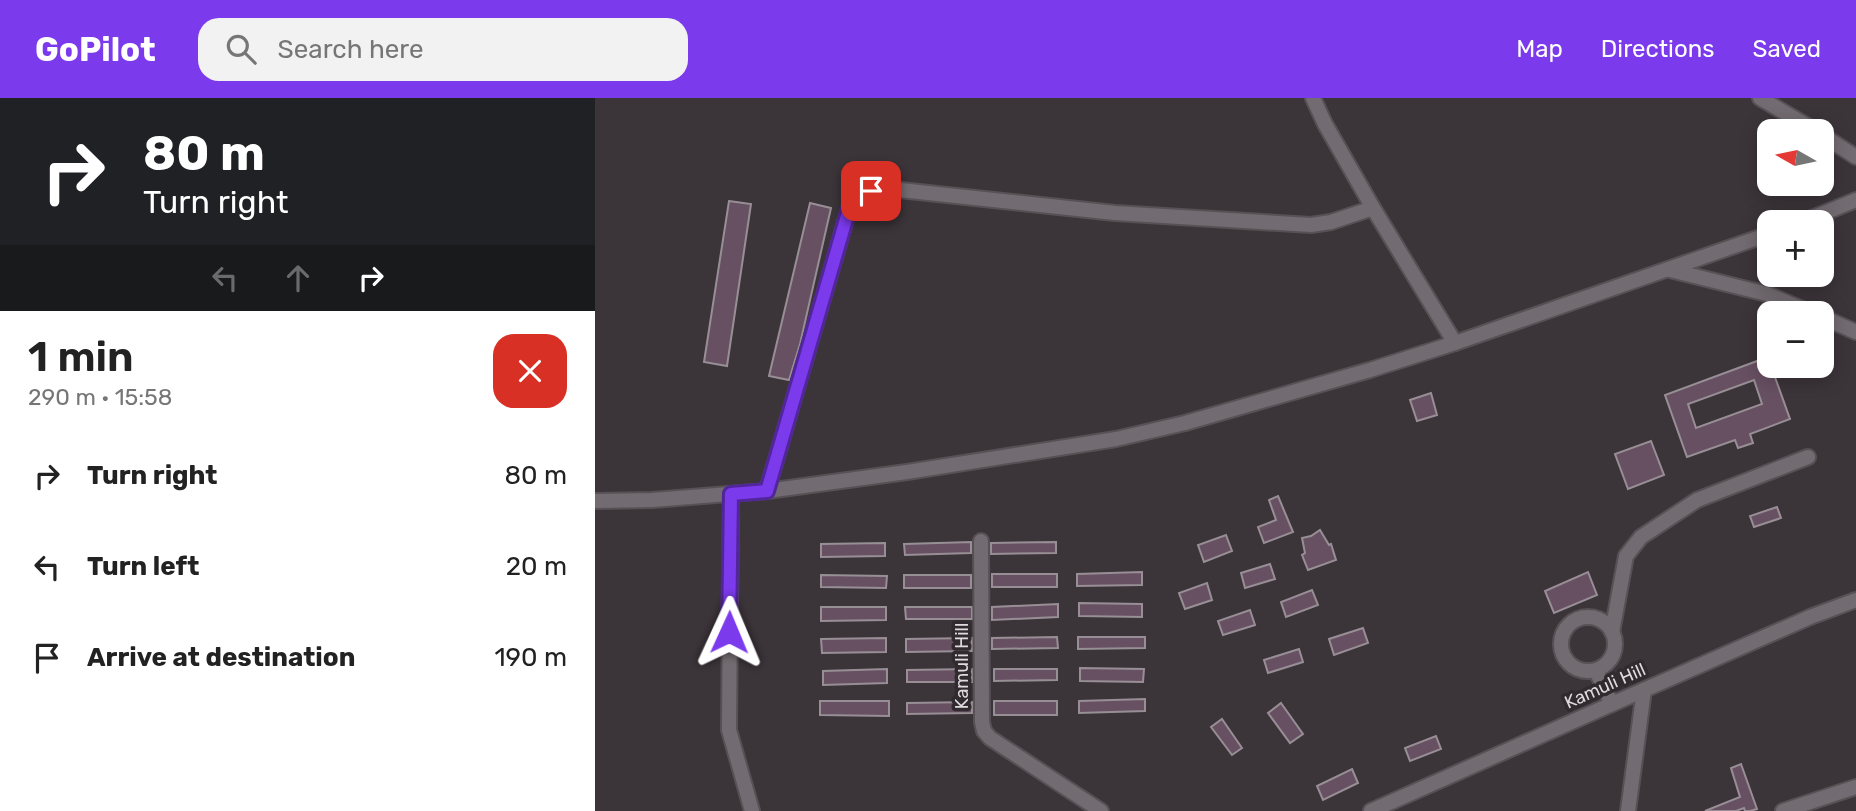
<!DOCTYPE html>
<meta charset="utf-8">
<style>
body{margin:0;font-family:Rubik,sans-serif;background:#f2f2f2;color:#222;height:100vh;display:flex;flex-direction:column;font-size:26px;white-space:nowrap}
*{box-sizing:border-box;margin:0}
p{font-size:23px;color:#767676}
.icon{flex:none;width:38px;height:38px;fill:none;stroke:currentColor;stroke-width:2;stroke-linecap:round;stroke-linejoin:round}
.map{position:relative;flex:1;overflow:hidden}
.details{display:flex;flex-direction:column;background:#fff;width:595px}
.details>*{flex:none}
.top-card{background:#202124;color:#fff;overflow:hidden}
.needle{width:46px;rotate:279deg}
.fabs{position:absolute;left:1162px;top:21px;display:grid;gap:14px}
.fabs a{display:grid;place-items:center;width:77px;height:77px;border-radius:14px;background:#fff;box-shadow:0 4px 18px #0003;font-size:35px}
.pin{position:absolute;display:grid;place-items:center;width:60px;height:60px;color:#fff;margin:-30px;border-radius:14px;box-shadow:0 4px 10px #0006}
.me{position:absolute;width:77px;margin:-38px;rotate:1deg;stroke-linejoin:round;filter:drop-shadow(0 0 5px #0008)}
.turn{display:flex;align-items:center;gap:24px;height:147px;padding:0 28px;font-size:32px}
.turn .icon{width:91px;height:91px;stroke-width:2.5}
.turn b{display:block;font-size:49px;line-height:60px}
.lanes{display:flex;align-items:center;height:66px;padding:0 28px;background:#0003;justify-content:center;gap:35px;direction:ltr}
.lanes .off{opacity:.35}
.round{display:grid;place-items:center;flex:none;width:74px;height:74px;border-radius:21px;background:#f2f2f2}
.overview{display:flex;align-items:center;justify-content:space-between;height:119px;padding:0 28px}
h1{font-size:42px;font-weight:600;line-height:52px}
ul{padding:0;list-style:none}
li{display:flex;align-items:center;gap:21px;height:91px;padding:0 28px}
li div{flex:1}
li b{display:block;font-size:26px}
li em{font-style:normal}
header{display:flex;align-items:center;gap:42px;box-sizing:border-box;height:98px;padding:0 35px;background:#7c3aed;color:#fff}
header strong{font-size:33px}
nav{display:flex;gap:38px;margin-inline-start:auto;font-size:24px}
.search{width:490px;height:63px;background:#f2f2f2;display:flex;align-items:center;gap:18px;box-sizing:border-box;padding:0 24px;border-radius:21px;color:#767676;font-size:26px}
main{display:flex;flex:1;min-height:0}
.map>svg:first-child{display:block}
.building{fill:#685063;stroke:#978f95;stroke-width:2;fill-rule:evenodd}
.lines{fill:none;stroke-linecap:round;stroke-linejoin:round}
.minor-casing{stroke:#575155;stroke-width:18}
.minor{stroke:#726b71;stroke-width:14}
.route-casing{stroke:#51269a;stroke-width:18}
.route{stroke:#7c3aed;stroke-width:12}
.labels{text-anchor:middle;stroke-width:7;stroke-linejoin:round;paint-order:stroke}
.street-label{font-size:18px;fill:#dedadd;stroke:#312a2f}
</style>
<header>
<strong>GoPilot</strong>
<div class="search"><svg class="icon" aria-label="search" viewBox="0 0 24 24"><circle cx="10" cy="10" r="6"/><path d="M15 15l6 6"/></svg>Search here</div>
<nav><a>Map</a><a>Directions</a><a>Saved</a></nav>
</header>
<main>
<section class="details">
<div class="top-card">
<div class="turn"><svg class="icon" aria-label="right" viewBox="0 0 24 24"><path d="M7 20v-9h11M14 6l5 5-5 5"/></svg><div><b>80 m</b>Turn right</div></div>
<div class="lanes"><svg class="icon off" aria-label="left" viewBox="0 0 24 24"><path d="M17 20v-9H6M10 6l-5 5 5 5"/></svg><svg class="icon off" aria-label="ahead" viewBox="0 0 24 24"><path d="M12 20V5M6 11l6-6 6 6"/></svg><svg class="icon" aria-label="right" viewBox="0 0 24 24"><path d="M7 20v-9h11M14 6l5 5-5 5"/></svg></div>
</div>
<div class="overview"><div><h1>1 min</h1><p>290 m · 15:58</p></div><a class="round" style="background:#d93025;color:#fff"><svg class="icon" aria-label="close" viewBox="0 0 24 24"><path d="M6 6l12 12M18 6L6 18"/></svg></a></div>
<ul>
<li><svg class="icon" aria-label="right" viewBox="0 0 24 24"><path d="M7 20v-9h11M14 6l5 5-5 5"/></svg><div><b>Turn right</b></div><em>80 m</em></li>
<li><svg class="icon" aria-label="left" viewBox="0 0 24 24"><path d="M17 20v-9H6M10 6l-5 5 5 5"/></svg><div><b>Turn left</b></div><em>20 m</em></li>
<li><svg class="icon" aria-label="arrive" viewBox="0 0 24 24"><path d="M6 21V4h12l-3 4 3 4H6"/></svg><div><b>Arrive at destination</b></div><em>190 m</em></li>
</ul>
</section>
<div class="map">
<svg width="1261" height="713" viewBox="0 0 1261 713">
<rect width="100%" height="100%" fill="#3b3439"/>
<!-- building -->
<g class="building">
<polygon points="134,103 156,106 132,268 109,264"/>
<polygon points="215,105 236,110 205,246 194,282 174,278"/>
<path d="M1173,259L1174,268H1176L1195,321L1155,336L1158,345L1143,350L1140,342L1092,359L1070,297ZM1159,282L1167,306L1101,330L1093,306Z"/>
<polygon points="836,295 842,317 822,323 815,302"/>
<polygon points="1056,343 1069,377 1033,391 1020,356"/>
<polygon points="683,398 698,434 669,445 663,429 681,422 674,402"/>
<polygon points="1182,409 1186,420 1159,429 1155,418"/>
<polygon points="725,432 734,447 736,446 741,462 713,472 707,457 710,455 707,440 716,438"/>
<polygon points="631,437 637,453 609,464 603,447"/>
<polygon points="376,444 376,455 310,457 309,446"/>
<polygon points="461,444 461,455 396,456 396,445"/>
<polygon points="290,445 290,458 226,459 226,446"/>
<polygon points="675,466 680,481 650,490 646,475"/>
<polygon points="547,474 547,487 482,488 482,476"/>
<polygon points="993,474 1002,497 959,515 950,493"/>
<rect x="397" y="476" width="65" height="13"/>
<polygon points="226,477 292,478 291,490 226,489"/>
<rect x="309" y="477" width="67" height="13"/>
<polygon points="612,485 617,502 590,511 584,495"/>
<polygon points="717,492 723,507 691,519 686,504"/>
<polygon points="484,505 547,506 547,519 484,518"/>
<polygon points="463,506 463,519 397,522 397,509"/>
<polygon points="226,509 291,509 291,522 226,523"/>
<polygon points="310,509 377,509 377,521 311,521"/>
<polygon points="655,512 660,527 628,537 623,523"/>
<polygon points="768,530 773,545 739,557 734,541"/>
<polygon points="462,539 463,550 397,551 397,540"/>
<polygon points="483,539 550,539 550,550 483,551"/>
<polygon points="291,540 291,554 227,555 226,541"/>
<polygon points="377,540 377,553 311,554 311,541"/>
<polygon points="704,551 708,564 673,575 669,562"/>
<polygon points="485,570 549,571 548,584 485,583"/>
<polygon points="292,571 292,585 228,587 228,573"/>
<polygon points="377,571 377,584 312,584 312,572"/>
<polygon points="399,571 462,571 462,582 399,583"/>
<polygon points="550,601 550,613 484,615 484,603"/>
<polygon points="225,603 294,603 294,618 225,617"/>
<rect x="399" y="603" width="63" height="14"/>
<polygon points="377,604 377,615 312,616 312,605"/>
<polygon points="686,605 708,636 695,645 673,615"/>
<polygon points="627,621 647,650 637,657 616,629"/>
<polygon points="841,638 846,651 815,663 810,650"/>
<polygon points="1146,666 1162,711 1155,713 1150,713 1149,710 1141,713 1110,713 1145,699 1136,670"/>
<polygon points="757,671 763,685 728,702 722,688"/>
</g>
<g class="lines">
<!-- minor casing -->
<g class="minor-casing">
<g id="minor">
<polyline points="718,0 730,26 778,110 860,245"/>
<polyline points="1165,0 1221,33"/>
<polyline points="1227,37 1261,59"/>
<polyline points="1207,124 1261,102"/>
<polyline points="1075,172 1172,196 1217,215"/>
<polyline points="1227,219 1261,234"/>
<path d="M172,393L254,111C268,94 275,93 296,91L520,115L716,127L736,124L778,110"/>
<polyline points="136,396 134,632 157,713"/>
<polyline points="0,403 57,402 172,393 312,374 521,341 590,325 775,272 860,245 1174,136"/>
<polyline points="386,443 387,624 389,633 395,640 506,713"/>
<circle cx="993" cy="546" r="27"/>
<polyline points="1017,534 1031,458 1046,439 1102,402 1213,359"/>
<polyline points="1001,573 1017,606"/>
<polyline points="776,713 1017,606 1215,519 1261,502"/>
<polyline points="1033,713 1049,592"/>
<polyline points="1188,713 1261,689"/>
</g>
</g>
<!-- minor -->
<use href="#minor" class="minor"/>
</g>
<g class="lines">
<!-- route casing -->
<g class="route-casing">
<polyline id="route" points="134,534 136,396 172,393 254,111 264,99 276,93"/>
</g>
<!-- route -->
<use href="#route" class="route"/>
</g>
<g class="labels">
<!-- street labels -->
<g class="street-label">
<text transform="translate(367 568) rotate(-90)" y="6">Kamuli Hill</text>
<text transform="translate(1010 588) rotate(-24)" y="6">Kamuli Hill</text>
</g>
</g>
</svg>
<div class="fabs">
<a><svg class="needle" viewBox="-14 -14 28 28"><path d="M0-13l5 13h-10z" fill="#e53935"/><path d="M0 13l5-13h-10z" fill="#767676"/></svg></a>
<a>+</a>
<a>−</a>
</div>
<div class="pin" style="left:276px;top:93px;background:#d93025"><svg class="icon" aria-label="arrive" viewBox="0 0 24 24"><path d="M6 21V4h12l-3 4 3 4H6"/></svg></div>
<svg class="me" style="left:134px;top:534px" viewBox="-20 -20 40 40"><path d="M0-17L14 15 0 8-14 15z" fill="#7c3aed" stroke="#fff" stroke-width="4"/></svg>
</div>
</main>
